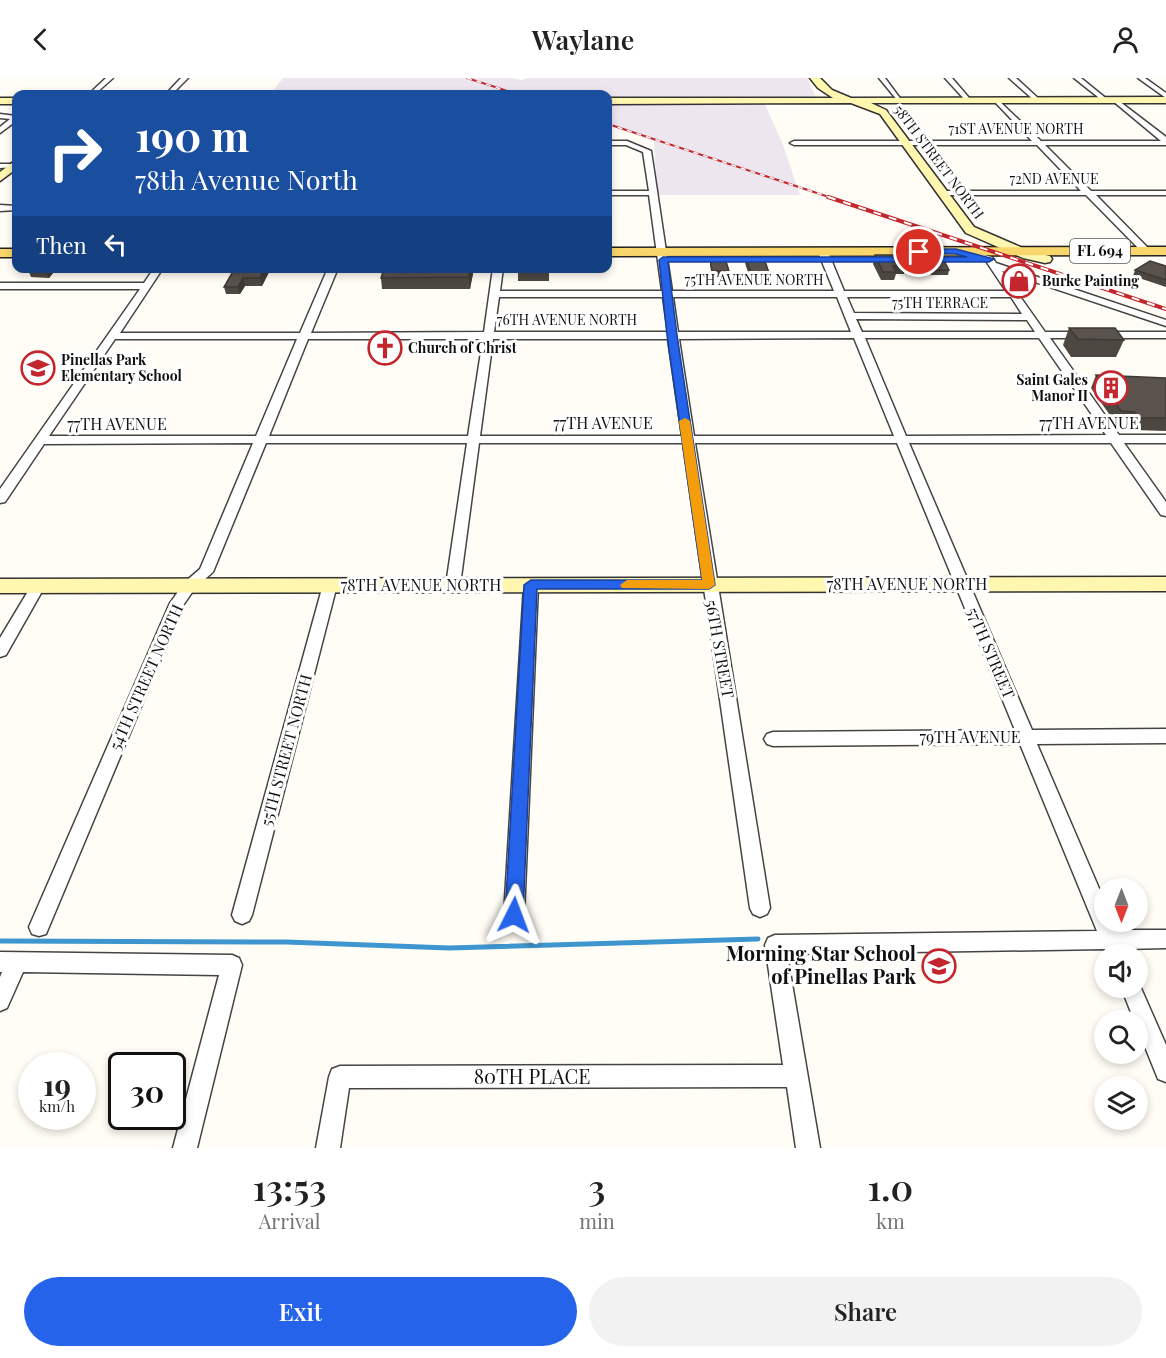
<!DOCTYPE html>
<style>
body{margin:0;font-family:"Playfair Display",serif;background:#f2f2f2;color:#222;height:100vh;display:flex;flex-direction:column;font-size:22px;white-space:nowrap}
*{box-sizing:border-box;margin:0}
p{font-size:20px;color:#767676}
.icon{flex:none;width:33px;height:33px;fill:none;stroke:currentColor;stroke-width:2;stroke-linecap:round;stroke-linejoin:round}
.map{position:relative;height:1070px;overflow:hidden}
.details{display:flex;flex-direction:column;background:#fff;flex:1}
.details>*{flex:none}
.banner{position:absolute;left:12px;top:12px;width:600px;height:183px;border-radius:12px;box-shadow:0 3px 9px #0003;background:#1a4fa0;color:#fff;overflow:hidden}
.needle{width:39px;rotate:180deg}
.tools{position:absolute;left:1094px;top:800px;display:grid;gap:12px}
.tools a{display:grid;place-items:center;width:54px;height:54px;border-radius:50%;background:#fff;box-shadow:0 3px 9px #0003;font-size:30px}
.speed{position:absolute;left:18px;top:974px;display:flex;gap:12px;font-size:30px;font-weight:700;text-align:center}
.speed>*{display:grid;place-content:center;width:78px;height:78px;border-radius:50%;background:#fff;box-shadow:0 3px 9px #0003;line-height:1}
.speed small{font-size:15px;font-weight:400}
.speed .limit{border:3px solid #111;border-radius:9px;background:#fff;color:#111}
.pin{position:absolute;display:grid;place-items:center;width:51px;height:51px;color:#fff;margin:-26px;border:3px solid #fff;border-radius:50%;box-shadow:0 2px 6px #0007}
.me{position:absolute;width:66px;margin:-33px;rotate:3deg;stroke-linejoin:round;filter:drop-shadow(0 0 4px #0008)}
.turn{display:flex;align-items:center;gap:21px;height:126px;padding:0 24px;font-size:27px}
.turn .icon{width:78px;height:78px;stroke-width:2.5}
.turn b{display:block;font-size:42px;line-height:51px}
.then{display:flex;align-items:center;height:57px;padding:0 24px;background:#0003;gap:12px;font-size:22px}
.eta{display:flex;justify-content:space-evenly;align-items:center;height:102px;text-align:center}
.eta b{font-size:36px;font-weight:600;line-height:42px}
.primary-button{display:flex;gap:12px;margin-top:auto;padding:12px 24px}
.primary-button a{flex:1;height:69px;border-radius:36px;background:#2563eb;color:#fff;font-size:24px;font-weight:600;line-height:69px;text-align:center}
.primary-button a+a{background:#f2f2f2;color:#222}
header{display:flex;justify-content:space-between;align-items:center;height:78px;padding:0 24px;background:#fff;font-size:27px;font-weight:600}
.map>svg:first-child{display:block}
.industrial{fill:#eee6ef}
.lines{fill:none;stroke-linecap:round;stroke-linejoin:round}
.stream{stroke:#3f96cf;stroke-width:5}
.street-casing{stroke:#444;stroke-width:3}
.secondary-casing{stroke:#333;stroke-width:3}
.primary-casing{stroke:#222;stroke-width:3}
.street{fill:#fff;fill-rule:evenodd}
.secondary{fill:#fff6b0;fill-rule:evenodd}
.primary{fill:#f9d66b;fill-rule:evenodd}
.rail-far1-casing{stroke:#c4262e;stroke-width:2}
.rail-casing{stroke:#c4262e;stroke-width:4}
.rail-far1{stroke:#fff;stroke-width:1.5;stroke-dasharray:5;stroke-linecap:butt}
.rail{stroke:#fff;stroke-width:2;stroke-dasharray:8;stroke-linecap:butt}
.wall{fill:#4d4742}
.shaded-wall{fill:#3f3936}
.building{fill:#5a524d;stroke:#3f3936;stroke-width:1.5}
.route{fill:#2563eb;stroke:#184099;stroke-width:1.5}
.slow{fill:#f59e0b}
.labels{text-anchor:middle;stroke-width:6;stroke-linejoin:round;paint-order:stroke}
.far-street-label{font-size:14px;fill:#111;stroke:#fff}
.far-poi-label{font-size:14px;font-weight:bold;fill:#111;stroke:#fff;text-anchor:start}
.shield{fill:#fff;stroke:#585858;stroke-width:1.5}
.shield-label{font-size:15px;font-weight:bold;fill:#111}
.street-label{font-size:16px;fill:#111;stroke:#fff}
.near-poi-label{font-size:20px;font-weight:bold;fill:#111;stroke:#fff;text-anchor:end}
.near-street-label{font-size:20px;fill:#111;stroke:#fff}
</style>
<header><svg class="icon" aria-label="back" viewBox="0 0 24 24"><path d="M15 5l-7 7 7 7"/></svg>Waylane<svg class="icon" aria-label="person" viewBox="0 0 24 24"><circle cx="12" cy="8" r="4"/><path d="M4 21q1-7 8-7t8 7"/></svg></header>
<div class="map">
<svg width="1166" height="1070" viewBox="0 0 1166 1070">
<rect width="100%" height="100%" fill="#fffdf5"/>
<!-- industrial -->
<g class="industrial">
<polygon points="283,0 511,0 521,2 528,0 807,0 817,21 608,21 608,16 270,16"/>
<polygon points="608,24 764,24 783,67 800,117 657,117 654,63 608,47"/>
</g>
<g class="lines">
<!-- stream -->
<polyline class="stream" points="0,863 286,864 449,870 758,861"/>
<!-- street casing -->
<g class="street-casing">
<g id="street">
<polygon points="106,0 113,0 95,16 89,16"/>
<polygon points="181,0 188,0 172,16 166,16"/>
<polygon points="879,0 885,0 902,23 898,23"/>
<polygon points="945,0 952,0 970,21 970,23 966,23"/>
<polygon points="1009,0 1016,0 1039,21 1039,23 1035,23"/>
<polygon points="1074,0 1081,0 1108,22 1103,23"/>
<polygon points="1138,0 1145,0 1166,15 1166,20"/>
<polygon points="996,20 1041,63 1161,63 1113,23 1115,20 1166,59 1166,67 1045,67 1091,113 1166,113 1166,117 1096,117 1149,171 1149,175 1143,175 1086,117 943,117 939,115 943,113 1081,113 1037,67 794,67 790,65 794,63 1032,63 994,23"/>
<polygon points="0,36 16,38 16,43 0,55 0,49 10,41 0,40"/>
<path d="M608,63H627L651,73L672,213H834L818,174L823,171L828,174L844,213H1006L986,183L956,176V172L959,171L992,179L996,185L1166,242V248L1002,193L1045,254H1166V260H1050L1119,357H1166V365H1124L1166,424V438L1161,437L1111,365H909L1032,652L1166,651V665L1037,666L1104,822V843H1113L1117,852H1166V870L1125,871L1127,876H1107L1105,871L787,876L820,1070H796L787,1009L349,1010L340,1070H316L329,999L332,991L340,988L783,987L765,867L768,860L775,857L1097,853L1020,666L773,668L767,666L764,661L767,656L773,654L1015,652L897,365H695L770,830L767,836L760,839L753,836L750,830L683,365H479L460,507L453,512L446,507L467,365H266L213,494L195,510L184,526L46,856L39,858L32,856L29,849L170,525L185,504L200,491L253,365L44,366L5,424L0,425V411L140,211H0V205H144L154,190H163L120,255H300L328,190H338L311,255L484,254L493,190H503L500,213H662L649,117H608V113H649L643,74L626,67H608ZM499,219H663L668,254H494ZM673,219H837L851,254H678ZM847,219H1011L1022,236L854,235ZM856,241L1027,242L1035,254H862ZM854,260L894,358H694L679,261ZM865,260H1039L1106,357L906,358ZM115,261H297L256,358H49ZM308,261H483L468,358H269ZM493,261H668L682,358H480Z"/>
<polygon points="0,86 13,86 16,89 0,90"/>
<polygon points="0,127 16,128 16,132 0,133"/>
<polygon points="330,502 337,507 252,837 249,843 242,846 235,843 232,837 323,507"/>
<polygon points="531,502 538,507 524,837 521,843 514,846 507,843 504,837 524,507"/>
<polygon points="38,503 45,508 6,577 0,579 0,560 33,505"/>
<polygon points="0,874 232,877 239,880 242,887 197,1070 173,1070 219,897 23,894 7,930 0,933 0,899 2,894 0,894"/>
<polygon points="1137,901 1166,967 1166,1004 1158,1001 1137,949 1137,942 1134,942 1121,909 1137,909"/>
</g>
</g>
<!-- secondary casing -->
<g class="secondary-casing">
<g id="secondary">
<polygon points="810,0 820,0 832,12 851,20 1166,19 1166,25 871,25 886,32 974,149 1032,174 1050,178 1052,181 1050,184 1045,185 1023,180 966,155 880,36 851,25 608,26 608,20 833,20 818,10"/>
<rect x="0" y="20" width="16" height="6"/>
<polygon points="16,82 16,91 0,103 0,94"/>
<polygon points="1166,499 1166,513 0,515 0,501"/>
</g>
</g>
<!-- primary casing -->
<g class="primary-casing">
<g id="primary">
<polygon points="1166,169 1166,177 608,178 608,170"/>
<rect x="0" y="171" width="16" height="8"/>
</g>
</g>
<!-- street -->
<use href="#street" class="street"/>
<!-- secondary -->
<use href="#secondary" class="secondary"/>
<!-- primary -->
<use href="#primary" class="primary"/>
<!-- rail-far1 casing -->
<g class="rail-far1-casing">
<g id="rail-far1">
<polyline points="467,0 517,16"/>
<polyline points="608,46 832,120"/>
</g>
</g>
<!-- rail casing -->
<g class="rail-casing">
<polyline id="rail" points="828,119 1166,231"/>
</g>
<!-- rail-far1 -->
<use href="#rail-far1" class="rail-far1"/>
<!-- rail -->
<use href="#rail" class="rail"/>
</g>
<!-- wall -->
<g class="wall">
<polygon points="875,177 906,188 904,196 896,196 894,202 881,202 873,186"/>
<polygon points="710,180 729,193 728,199 712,199 710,186"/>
<polygon points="746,180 769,195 768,201 750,201 745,185"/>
<polygon points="927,181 949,192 948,197 931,197 925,187"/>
<polygon points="1166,188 1166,209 1133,198 1135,192"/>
<polygon points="32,190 57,190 49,200 31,199 29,194"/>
<polygon points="235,190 271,190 262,208 245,208 240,216 226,216 224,209"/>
<polygon points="474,190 470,211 382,211 381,200"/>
<rect x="518" y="190" width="31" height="13"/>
<polygon points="1069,250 1124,262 1116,279 1071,279 1063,267"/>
<polygon points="1096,297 1166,300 1166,353 1133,352 1129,346 1116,346 1091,310"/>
</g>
<!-- shaded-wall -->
<g class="shaded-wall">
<polygon points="50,190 57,190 49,200 46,194"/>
<polygon points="266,190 271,190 262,208 260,200"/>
<polygon points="470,190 474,190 470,211 469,199"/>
<polygon points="243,200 245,208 240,216 238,209"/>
</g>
<!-- building -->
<g class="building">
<polygon points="875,177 901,177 906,188 893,188 896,194 883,194"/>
<polygon points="710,180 725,180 729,193 712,193"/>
<polygon points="746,180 764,180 769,195 751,195"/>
<polygon points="927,181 943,181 949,192 933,192"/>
<polygon points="1150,183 1166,188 1166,202 1135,192"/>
<polygon points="32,190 50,190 46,194 29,194"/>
<polygon points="235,190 266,190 260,200 243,200 238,209 224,209"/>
<polygon points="384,190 470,190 469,199 381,200"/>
<polygon points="518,190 549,190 548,192 518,191"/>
<polygon points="1069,250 1115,250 1124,262 1078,261"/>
<polygon points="1096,297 1166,300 1166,340 1139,340 1134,334 1121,333"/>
</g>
<!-- route -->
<polygon class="route" points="919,171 956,171 994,181 989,184 668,184 677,257 715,507 709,511 537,511 523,837 521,843 514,845 508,843 505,837 524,507 531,502 702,502 667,257 659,182 663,179 967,179 956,176 916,175 914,174"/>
<!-- slow -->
<polygon class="slow" points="685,340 690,343 715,507 709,511 622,510 620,507 627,502 702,502 679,343"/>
<!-- icons -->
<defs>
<g id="shop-ring" transform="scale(1.725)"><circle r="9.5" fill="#fff" stroke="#c4262e" stroke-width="1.5"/><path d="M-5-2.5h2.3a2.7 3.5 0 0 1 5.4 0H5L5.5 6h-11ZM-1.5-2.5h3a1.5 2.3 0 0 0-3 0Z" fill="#c4262e"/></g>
<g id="church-ring" transform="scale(1.725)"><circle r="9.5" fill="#fff" stroke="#c4262e" stroke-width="1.5"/><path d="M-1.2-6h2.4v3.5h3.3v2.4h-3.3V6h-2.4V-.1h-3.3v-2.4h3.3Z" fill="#c4262e"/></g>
<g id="school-ring" transform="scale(1.725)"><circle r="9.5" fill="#fff" stroke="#c4262e" stroke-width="1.5"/><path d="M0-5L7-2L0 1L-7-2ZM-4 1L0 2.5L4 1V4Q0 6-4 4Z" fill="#c4262e"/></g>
<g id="building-ring" transform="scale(1.725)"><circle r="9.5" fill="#fff" stroke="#c4262e" stroke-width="1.5"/><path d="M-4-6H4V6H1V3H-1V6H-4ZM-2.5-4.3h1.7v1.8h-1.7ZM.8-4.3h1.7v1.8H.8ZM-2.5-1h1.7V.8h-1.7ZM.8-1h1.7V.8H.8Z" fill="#c4262e"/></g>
</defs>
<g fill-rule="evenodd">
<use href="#shop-ring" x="1019" y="203"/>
<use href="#church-ring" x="385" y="270"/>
<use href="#school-ring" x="38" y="290"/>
<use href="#building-ring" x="1111" y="310"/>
<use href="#school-ring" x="939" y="888"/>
</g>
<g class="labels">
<!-- far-street labels -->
<g class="far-street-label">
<text x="1016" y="56">71ST AVENUE NORTH</text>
<text transform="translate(939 84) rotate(53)" y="5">58TH STREET NORTH</text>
<text x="1054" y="106">72ND AVENUE</text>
<text x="754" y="207">75TH AVENUE NORTH</text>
<text x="940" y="230">75TH TERRACE</text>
<text x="567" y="247">76TH AVENUE NORTH</text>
</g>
<!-- far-poi labels -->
<g class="far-poi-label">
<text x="1042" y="208">Burke Painting</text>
<text x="408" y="275">Church of Christ</text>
<text x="61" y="287">Pinellas Park<tspan x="61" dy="16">Elementary School</tspan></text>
<text x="1088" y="307" text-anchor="end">Saint Gales<tspan x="1088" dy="16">Manor II</tspan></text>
</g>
<!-- shield labels -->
<rect class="shield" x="1070" y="161" width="60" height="24" rx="4.5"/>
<g class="shield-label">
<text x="1100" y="178">FL 694</text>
</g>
<!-- street labels -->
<g class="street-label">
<text x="603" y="351">77TH AVENUE</text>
<text x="1089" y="351">77TH AVENUE</text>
<text x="117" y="352">77TH AVENUE</text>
<text x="907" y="512">78TH AVENUE NORTH</text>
<text x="421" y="513">78TH AVENUE NORTH</text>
<text transform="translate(720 571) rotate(80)" y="6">56TH STREET</text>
<text transform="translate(991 575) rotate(67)" y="6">57TH STREET</text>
<text transform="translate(146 599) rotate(-66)" y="6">54TH STREET NORTH</text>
<text x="970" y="665">79TH AVENUE</text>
<text transform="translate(286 672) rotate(-75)" y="6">55TH STREET NORTH</text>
</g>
<!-- near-poi labels -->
<g class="near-poi-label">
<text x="916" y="883">Morning Star School<tspan x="916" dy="23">of Pinellas Park</tspan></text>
</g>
<!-- near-street labels -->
<g class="near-street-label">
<text x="532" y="1006">80TH PLACE</text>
</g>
</g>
</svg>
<div class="tools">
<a><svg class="needle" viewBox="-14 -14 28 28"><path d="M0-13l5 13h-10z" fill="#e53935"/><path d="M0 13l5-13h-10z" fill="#767676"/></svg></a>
<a><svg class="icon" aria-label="sound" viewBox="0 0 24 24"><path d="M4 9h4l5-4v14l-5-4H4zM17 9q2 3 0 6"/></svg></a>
<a><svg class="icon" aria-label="search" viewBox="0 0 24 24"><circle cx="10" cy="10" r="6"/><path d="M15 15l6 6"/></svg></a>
<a><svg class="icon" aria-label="layers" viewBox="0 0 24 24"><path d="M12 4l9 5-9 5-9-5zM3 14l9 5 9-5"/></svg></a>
</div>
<div class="speed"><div>19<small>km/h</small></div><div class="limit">30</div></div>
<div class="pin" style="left:919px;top:174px;background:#d93025"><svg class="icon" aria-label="arrive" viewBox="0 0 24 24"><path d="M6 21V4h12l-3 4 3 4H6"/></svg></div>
<svg class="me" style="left:514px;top:837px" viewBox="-20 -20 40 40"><path d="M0-17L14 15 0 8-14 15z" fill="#2563eb" stroke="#fff" stroke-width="4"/></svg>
<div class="banner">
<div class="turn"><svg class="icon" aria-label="right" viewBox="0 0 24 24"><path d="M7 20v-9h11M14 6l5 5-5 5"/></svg><div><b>190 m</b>78th Avenue North</div></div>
<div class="then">Then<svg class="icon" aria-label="left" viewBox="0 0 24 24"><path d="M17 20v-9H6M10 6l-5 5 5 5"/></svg></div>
</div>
</div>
<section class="details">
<div class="eta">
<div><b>13:53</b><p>Arrival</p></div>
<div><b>3</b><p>min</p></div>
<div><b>1.0</b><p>km</p></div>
</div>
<div class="primary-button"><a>Exit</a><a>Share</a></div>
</section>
